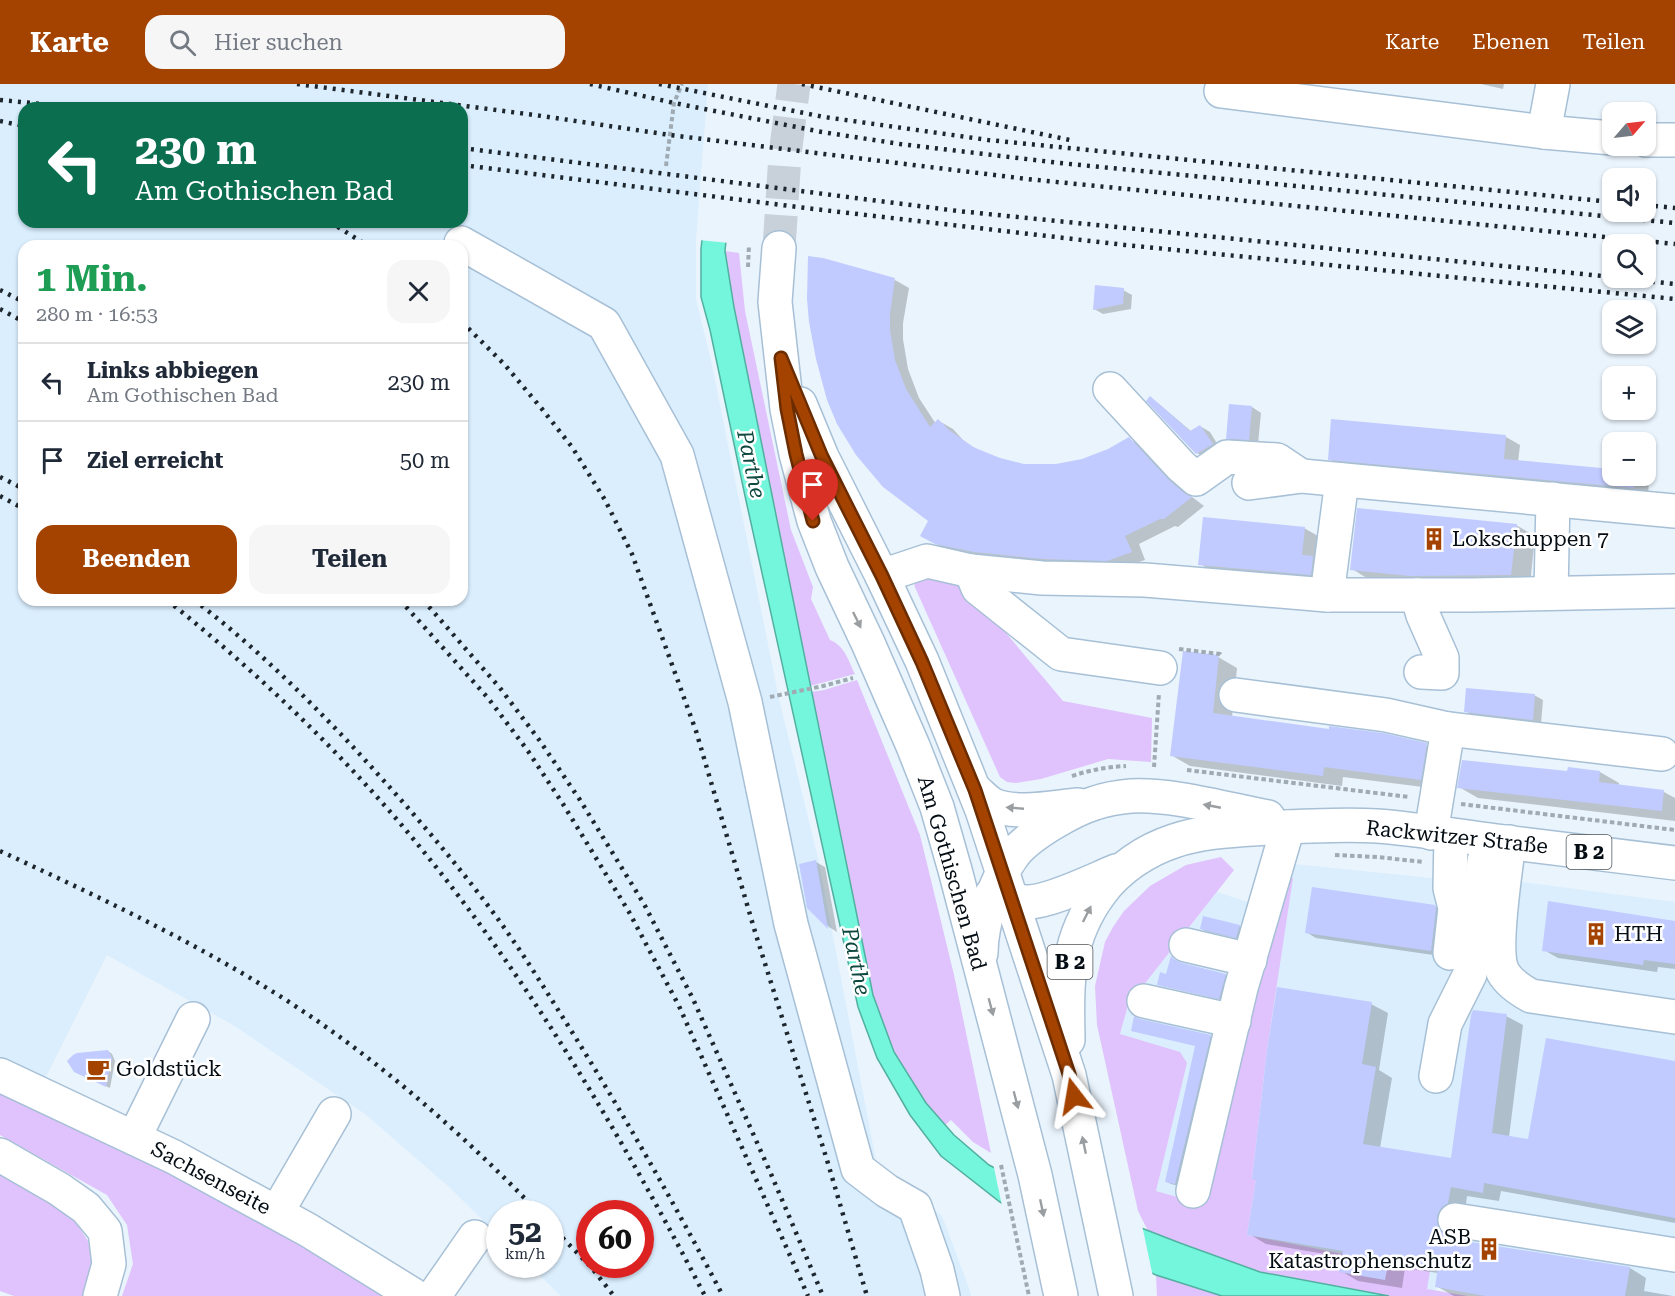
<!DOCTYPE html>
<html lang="de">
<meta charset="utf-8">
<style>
body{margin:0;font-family:"Roboto Serif",serif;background:#f6f6f7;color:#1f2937;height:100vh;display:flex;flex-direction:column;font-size:22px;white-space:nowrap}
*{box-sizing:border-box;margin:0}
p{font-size:20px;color:#747a83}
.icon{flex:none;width:33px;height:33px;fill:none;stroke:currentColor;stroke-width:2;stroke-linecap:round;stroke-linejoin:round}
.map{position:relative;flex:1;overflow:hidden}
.sheet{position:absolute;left:18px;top:156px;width:450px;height:366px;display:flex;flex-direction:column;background:#fff;border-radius:18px;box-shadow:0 2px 4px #0004}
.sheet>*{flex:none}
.guide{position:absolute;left:18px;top:18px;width:450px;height:126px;border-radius:18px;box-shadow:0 2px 4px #0004;background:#0b6e4f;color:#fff;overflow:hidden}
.needle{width:39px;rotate:62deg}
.fabs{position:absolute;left:1602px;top:18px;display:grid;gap:12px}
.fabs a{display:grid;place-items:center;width:54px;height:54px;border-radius:12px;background:#fff;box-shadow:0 2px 4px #0004;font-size:30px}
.speed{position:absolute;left:486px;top:1116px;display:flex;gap:12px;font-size:30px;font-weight:700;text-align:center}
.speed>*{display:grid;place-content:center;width:78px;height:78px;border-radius:50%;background:#fff;box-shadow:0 2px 4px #0004;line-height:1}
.speed small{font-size:15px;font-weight:400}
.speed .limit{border:9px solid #d22;background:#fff;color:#111}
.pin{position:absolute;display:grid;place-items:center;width:51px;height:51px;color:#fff;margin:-62px -26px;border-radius:50% 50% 50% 0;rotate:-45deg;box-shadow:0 0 6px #0007}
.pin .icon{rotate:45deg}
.me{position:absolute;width:66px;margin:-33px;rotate:346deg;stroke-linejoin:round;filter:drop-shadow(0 0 4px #0008)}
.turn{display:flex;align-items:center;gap:21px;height:126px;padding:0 18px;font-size:27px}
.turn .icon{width:78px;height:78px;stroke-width:2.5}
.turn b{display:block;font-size:42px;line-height:51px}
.round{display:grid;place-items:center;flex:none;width:63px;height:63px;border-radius:18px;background:#f6f6f7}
.head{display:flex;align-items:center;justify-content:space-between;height:102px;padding:0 18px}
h1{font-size:36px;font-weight:700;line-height:45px;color:#1e9e55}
.cta{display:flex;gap:12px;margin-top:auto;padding:12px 18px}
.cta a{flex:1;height:69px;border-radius:18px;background:#a44300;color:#fff;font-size:24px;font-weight:700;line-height:69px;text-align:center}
.cta a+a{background:#f6f6f7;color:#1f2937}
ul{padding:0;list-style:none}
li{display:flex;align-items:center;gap:18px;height:78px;padding:0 18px;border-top:2px solid #e0e1e3}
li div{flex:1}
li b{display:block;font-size:22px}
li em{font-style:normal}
header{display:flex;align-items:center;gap:36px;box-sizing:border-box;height:84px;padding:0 30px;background:#a44300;color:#fff}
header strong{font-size:28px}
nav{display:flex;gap:33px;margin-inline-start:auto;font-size:21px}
.search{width:420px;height:54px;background:#f6f6f7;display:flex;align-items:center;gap:15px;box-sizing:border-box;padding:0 21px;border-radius:18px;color:#747a83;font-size:22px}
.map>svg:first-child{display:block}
.built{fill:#daeefe;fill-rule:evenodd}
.green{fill:#e0c2fc}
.water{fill:#73f6dc;stroke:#52b0a0;stroke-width:1.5}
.pier{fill:#eaf4fd}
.shadow{fill:#0003}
.building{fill:#c1cbff}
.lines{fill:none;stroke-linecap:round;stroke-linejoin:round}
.major-tunnel{stroke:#c8d1da;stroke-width:33;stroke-dasharray:33 16;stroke-linecap:butt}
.minor-casing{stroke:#a7c0d6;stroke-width:36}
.major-casing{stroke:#a7c0d6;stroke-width:36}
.path{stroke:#a0aab2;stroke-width:4;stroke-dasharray:4.5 3;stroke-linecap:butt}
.minor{stroke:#fff;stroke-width:33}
.major{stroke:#fff;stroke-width:33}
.rail{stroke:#1e262d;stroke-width:4.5;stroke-dasharray:3 6;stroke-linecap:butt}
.oneway{fill:#9b9ea1}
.route-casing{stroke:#6b2c00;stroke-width:15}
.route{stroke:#a44300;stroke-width:10}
.labels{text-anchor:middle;stroke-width:5;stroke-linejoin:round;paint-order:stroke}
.shield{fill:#fff;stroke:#50565a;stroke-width:1.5}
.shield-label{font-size:20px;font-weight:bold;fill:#050d14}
.poi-label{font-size:21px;fill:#050d14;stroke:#fff;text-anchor:start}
.street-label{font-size:21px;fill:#050d14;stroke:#fff}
.water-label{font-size:22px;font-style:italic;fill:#0e493f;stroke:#fff}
</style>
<header>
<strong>Karte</strong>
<div class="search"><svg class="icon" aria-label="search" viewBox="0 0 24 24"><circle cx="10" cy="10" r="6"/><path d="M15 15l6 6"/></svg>Hier suchen</div>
<nav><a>Karte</a><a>Ebenen</a><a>Teilen</a></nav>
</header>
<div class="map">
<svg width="1675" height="1212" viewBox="0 0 1675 1212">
<rect width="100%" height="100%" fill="#eaf4fd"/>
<!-- built -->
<g class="built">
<path d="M0,0H708L696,156V215L711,276L779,615L818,774L876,1077L942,1132L968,1201L971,1212H561L529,1181L550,1180V1130H500L499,1152L448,1102L365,1030L233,941L107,871L43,999L0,978ZM24,24H462V138H24ZM24,162H462V516H24ZM590,1130H640V1180H590Z"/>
<polygon points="1294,780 1490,800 1514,797 1675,818 1675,1212 1483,1212 1436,1203 1434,1212 1389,1212 1242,1182 1256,1096 1252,1095 1267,966"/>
<polygon points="1217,808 1273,826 1202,1120 1156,1107 1187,978 1120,950 1128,921"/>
</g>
<!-- green -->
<g class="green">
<path d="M725,167L739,169L745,227L791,446L813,503L811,515L830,556C845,562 848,576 855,590L810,602L734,223Z"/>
<polygon points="925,491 959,493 1063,617 1152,634 1151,678 1108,675 1041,695 1016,699 1007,698 1000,693 914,501"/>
<polygon points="857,596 920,751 954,891 991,1069 973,1058 951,1036 944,1042 926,1019 894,968 873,911 811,608 824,606"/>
<polygon points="1221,773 1234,786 1128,921 1120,950 1180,968 1187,979 1156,1107 1202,1120 1282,795 1293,794 1267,966 1252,1095 1256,1096 1247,1151 1430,1187 1427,1205 1468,1212 1389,1212 1261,1188 1148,1147 1138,1127 1097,941 1095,902 1105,858 1113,843 1124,827 1150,802 1186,781"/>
<polygon points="0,1009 168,1086 365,1196 388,1212 122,1212 133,1180 127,1141 107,1111 0,1051"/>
<polygon points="0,1085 72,1133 88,1157 92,1182 84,1212 14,1212 0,1207"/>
<polygon points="1156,1191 1222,1212 1157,1212"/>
</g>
<!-- water -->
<polygon class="water" points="719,0 742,0 725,167 734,223 873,911 894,968 926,1019 954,1051 989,1081 1023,1098 1180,1159 1260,1188 1389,1212 1222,1212 1156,1191 1016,1127 1000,1118 941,1072 910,1031 877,974 858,923 745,412 710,246 701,213 701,165"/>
<!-- pier -->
<g class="pier">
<polygon points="716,0 745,0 729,159 699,156"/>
<polygon points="993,1079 1024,1095 1142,1141 1153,1193 1014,1130 1002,1122"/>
</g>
<!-- shadow -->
<g class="shadow">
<polygon points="1481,0 1504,0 1503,5"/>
<polygon points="895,196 909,204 903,239 903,255 908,285 919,314 936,340 939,337 953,345 963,356 979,367 999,376 1024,381 1056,382 1083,377 1108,367 1129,355 1143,363 1183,406 1204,422 1178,443 1175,442 1139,460 1145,476 1121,484 989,476 950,467 936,460 930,437 818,275"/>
<polygon points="1123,206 1132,211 1131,225 1103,230 1094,225"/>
<polygon points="1150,314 1159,320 1192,348 1200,342 1210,348 1221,366 1206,374 1197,369"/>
<polygon points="1252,323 1261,329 1258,360 1236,359 1227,354"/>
<polygon points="1506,353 1520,361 1518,378 1612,387 1612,392 1640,392 1649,397 1648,411 1343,383 1329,375"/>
<polygon points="1516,441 1535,452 1530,501 1370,496 1352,485"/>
<polygon points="1304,444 1318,452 1325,498 1214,488 1200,480"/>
<polygon points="1218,573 1237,584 1232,633 1426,661 1445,672 1439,705 1343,693 1342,702 1190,682 1171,671"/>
<polygon points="1534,611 1543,616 1541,640 1474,632 1465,627"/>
<polygon points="1600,688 1619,699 1619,702 1664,708 1675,714 1675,737 1478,714 1459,703 1568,689"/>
<polygon points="816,778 825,783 837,848 829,843 808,823"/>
<polygon points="1434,822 1444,827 1440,872 1316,854 1306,848"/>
<polygon points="1675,837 1675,885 1658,883 1657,888 1558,874 1544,866"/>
<polygon points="1239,842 1243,844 1240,855 1205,847 1201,844"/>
<polygon points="1182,881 1225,891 1229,893 1223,916 1163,902 1167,892"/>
<polygon points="1371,920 1388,929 1379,986 1392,994 1380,1064 1452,1076 1506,932 1523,941 1509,1053 1529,1057 1675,979 1675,1139 1501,1107 1499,1117 1467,1112 1465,1128 1453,1144 1454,1154 1456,1157 1630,1184 1646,1194 1644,1207 1673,1212 1454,1212 1436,1202 1438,1189 1405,1184 1402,1204 1358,1197 1341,1187 1343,1173 1266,1160 1249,1150 1258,1097 1253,1095"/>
<polygon points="1210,952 1214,955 1179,1102 1171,1100 1167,1098 1196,962"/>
<polygon points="108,967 112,970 115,977 110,1004 80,990"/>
</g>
<!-- building -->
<g class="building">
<polygon points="808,172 823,174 895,194 890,230 890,246 895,276 906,305 930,343 938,335 949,346 973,363 1000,374 1024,380 1056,380 1082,375 1108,365 1129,353 1169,396 1184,409 1192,413 1164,435 1160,435 1125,452 1132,468 1107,477 1043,475 974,468 935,460 920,452 928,437 883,403 856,371 837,340 827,316 816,275 809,238 807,215"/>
<polygon points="1095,201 1124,204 1123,220 1093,226"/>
<polygon points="1150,312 1190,347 1200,341 1213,360 1196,370 1146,317"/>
<polygon points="1229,320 1252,322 1249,356 1226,355"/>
<polygon points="1331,335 1506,351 1504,375 1612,385 1612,392 1635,392 1634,404 1328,376"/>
<polygon points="1357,424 1517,440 1511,491 1410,492 1350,486"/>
<polygon points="1203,433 1305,443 1302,471 1313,472 1311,491 1198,481"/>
<polygon points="1183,567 1219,571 1213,629 1329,645 1329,642 1383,649 1427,659 1421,696 1324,683 1323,692 1170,672"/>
<polygon points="1466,604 1535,610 1533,636 1464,628"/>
<polygon points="1462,676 1567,687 1568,683 1600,687 1599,698 1664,706 1662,727 1457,704"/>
<polygon points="816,776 828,845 807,824 799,780"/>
<polygon points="1312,803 1435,821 1436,825 1431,867 1305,849"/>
<polygon points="1548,817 1675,837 1675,880 1644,876 1643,881 1542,867"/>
<polygon points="1203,832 1240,841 1236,854 1200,845"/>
<polygon points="1171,872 1174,875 1182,879 1226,890 1219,915 1157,901 1160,888 1166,890"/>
<polygon points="1277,903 1372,918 1362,980 1376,983 1363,1060 1451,1074 1471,931 1473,926 1507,930 1492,1049 1528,1055 1546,954 1675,977 1675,1134 1484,1099 1483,1109 1451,1103 1448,1119 1441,1124 1437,1132 1438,1143 1444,1151 1452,1155 1630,1183 1625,1212 1485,1212 1435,1203 1438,1183 1389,1175 1385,1196 1339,1188 1343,1167 1247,1151 1256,1096 1252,1095 1267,966"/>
<polygon points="1134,932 1140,935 1211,951 1175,1100 1165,1098 1195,962 1131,947"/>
<polygon points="108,966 112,974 106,1003 74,988 67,977 73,971 77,969"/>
</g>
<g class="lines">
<!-- major-tunnel -->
<polyline class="major-tunnel" points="779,164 785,71 794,0"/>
<!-- minor casing -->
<g class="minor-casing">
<g id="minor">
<polyline points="1221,7 1544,48 1612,54"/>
<polyline points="1544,48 1553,0"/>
<polyline points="1646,56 1675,56"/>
<polyline points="461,159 604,240 677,371 745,618 791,840 858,1085 887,1107 915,1123 937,1186 943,1212"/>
<polyline points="1110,305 1181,382 1196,395 1227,373 1277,376 1298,390"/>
<polyline points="1249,399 1302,392 1675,427"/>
<polyline points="971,487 978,504 1061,570 1160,584"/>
<polyline points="882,492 927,477 971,487 1042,494 1145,496 1327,511 1473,511 1675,507"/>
<polyline points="1551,509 1553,415"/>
<polyline points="1327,511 1342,396"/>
<polyline points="1417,511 1423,531 1442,574 1442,589 1421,588"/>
<polyline points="1236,611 1386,631 1448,645 1431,749"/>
<polyline points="1448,645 1662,670"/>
<path d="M1509,758C1506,785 1492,867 1503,888C1509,899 1520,906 1531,912L1675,933"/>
<polyline points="1186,861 1250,876"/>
<polyline points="1450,869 1455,824 1450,804 1451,751"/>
<polyline points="1144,917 1234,937"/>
<polyline points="0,991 174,1073 308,1146 415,1212"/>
<polyline points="1436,992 1445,940 1470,890 1484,777"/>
<polyline points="134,1054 193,935"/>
<polyline points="0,1071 59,1105 86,1124 105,1147 109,1180 100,1212"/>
<polyline points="1193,1107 1241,904 1288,743"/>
<polyline points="277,1128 334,1030"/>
<polyline points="1455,1136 1675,1171"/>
<polyline points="434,1212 475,1153"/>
</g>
</g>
<!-- major casing -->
<g class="major-casing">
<g id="major">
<polyline points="779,164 775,218 787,325 796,370 814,437 832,483 868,559 913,662 937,723 955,786 1035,1091 1061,1212"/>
<polyline points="800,320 822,373 882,492 922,577 982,726 1069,991 1116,1212"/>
<path d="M975,706C981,711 986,717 993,721C1016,731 1054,723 1078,721"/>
<path d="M992,810C1003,814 1016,818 1028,818C1050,818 1094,796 1116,787"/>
<path d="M981,869C981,839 996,794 1014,770C1029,751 1072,726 1095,719C1107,715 1119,713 1131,712C1173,710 1226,725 1268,733"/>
<path d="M1068,956C1067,900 1065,856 1101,808C1118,785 1146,766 1174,757C1203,747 1238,746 1268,744C1304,742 1341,740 1377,742C1419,745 1462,753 1504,758C1561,765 1618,772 1675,779"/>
</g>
</g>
<!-- path -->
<g class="path">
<polyline points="666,82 674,19 682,0"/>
<polyline points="748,183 749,161"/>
<polyline points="1179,565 1220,570 1222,573"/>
<polyline points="770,613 823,602 853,594"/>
<polyline points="1154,683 1159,609"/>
<polyline points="1187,686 1409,713"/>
<path d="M1072,692C1090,686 1107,683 1126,682"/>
<polyline points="1461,720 1675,746"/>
<polyline points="1335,771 1377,773 1424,778"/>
<polyline points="1001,1081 1029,1212"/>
</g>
<!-- minor -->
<use href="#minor" class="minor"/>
<!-- major -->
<use href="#major" class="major"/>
<!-- rail -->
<g class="rail">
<polyline points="297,0 542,32 670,51 1027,95 1675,160"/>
<polyline points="590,0 674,19 822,48 900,60 1060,79 1675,139"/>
<polyline points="659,0 824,33 988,56 1612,118"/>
<polyline points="802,0 1070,56"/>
<polyline points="0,16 85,24"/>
<polyline points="0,37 24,42"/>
<polyline points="462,64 958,127 1612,193"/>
<polyline points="462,81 814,125 1125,161 1675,215"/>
<polyline points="1646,121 1675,124"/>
<polyline points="330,138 368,162"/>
<polyline points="1616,194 1675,200"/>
<polyline points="0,206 24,218"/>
<polyline points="0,225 24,238"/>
<polyline points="462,238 505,281 542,325 572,363 605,416 632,470 696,647 756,851 827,1076 867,1212"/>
<polyline points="0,393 24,405"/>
<polyline points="0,412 24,425"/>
<path d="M167,516C248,581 324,652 393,731C518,876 617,1043 705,1212"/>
<path d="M194,516C252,560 304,611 354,664C400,714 445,765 486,819C516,858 541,899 567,940C623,1029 674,1119 723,1212"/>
<polyline points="400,516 488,614 528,667 563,720 629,828 679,922 808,1212"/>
<polyline points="423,516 500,604 540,657 580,716 644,820 693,915 771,1090 823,1212"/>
<path d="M0,767C97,812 195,858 286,916C379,976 463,1050 540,1130"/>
<polyline points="550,1141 591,1183 614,1212"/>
</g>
</g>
<!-- one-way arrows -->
<defs><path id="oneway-solid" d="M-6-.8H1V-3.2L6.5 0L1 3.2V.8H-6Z" transform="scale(1.5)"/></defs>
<g class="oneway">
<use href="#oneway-solid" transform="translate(857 536) rotate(64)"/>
<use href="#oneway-solid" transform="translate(1212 722) rotate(-169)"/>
<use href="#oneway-solid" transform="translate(1015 724) rotate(-175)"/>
<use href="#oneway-solid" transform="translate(1087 830) rotate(-63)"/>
<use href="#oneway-solid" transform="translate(991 923) rotate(75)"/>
<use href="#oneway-solid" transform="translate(1016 1016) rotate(75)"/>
<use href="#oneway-solid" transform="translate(1084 1061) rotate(-102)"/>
<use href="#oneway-solid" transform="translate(1042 1124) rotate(78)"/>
</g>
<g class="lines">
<!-- route casing -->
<g class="route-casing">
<polyline id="route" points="813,437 796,370 787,325 781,274 822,373 882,492 922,578 975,706 1069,990 1074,1012"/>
</g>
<!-- route -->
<use href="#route" class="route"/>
</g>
<!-- icons -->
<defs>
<g id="building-bare" transform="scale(1.8)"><path d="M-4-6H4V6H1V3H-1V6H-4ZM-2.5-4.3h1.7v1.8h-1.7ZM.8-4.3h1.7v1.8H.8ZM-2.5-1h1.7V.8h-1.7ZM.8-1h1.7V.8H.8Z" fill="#a44300" stroke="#fff" stroke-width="2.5" paint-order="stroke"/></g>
<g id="cafe-bare" transform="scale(1.8)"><path d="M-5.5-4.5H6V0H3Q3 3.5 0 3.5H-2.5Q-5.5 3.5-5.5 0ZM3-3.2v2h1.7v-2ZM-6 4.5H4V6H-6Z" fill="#a44300" stroke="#fff" stroke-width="2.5" paint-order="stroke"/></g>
</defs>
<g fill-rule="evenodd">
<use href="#building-bare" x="1434" y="455"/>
<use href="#building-bare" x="1596" y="850"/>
<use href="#cafe-bare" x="98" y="985"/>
<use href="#building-bare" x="1489" y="1165"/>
</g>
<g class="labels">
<!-- shield labels -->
<g class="shield">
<rect x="1566.5" y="751" width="45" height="34" rx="4.5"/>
<rect x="1047.5" y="861" width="45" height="34" rx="4.5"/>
</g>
<g class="shield-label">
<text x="1589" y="775">B 2</text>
<text x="1070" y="885">B 2</text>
</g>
<!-- poi labels -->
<g class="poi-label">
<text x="1452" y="462">Lokschuppen 7</text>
<text x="1614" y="857">HTH</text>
<text x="116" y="992">Goldstück</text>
<text x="1471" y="1160" text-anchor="end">ASB<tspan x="1471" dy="24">Katastrophenschutz</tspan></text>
</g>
<!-- street labels -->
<g class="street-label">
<text transform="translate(1457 753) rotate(6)" y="7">Rackwitzer Straße</text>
<text transform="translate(952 789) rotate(74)" y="7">Am Gothischen Bad</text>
<text transform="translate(211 1094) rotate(28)" y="7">Sachsenseite</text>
</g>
<!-- water labels -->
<g class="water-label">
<text transform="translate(752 380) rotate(78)" y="8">Parthe</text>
<text transform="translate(857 877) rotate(78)" y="8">Parthe</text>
</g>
</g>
</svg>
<div class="fabs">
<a><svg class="needle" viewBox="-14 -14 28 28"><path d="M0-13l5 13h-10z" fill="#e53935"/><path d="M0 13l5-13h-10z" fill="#747a83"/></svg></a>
<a><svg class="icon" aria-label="sound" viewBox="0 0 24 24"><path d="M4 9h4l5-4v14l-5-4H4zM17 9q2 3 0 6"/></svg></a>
<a><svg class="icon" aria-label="search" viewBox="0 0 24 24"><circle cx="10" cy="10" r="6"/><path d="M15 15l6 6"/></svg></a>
<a><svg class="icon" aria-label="layers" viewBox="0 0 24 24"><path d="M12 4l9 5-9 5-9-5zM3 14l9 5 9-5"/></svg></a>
<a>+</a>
<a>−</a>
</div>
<div class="speed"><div>52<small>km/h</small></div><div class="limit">60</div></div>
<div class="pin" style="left:813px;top:437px;background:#d93025"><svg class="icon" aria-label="arrive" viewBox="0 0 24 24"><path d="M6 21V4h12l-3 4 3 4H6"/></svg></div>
<svg class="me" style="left:1074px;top:1012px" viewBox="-20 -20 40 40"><path d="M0-17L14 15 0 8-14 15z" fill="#a44300" stroke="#fff" stroke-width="4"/></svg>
<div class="guide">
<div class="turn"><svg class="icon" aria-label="left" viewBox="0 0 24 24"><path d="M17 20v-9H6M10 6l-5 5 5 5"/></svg><div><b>230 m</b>Am Gothischen Bad</div></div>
</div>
<section class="sheet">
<div class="head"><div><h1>1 Min.</h1><p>280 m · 16:53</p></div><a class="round"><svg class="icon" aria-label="close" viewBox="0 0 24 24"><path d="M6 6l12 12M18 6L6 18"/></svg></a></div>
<ul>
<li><svg class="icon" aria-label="left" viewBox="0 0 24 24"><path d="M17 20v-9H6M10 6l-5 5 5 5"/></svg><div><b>Links abbiegen</b><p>Am Gothischen Bad</p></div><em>230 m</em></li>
<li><svg class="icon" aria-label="arrive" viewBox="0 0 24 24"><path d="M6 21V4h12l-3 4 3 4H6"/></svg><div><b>Ziel erreicht</b></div><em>50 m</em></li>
</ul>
<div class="cta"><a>Beenden</a><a>Teilen</a></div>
</section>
</div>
